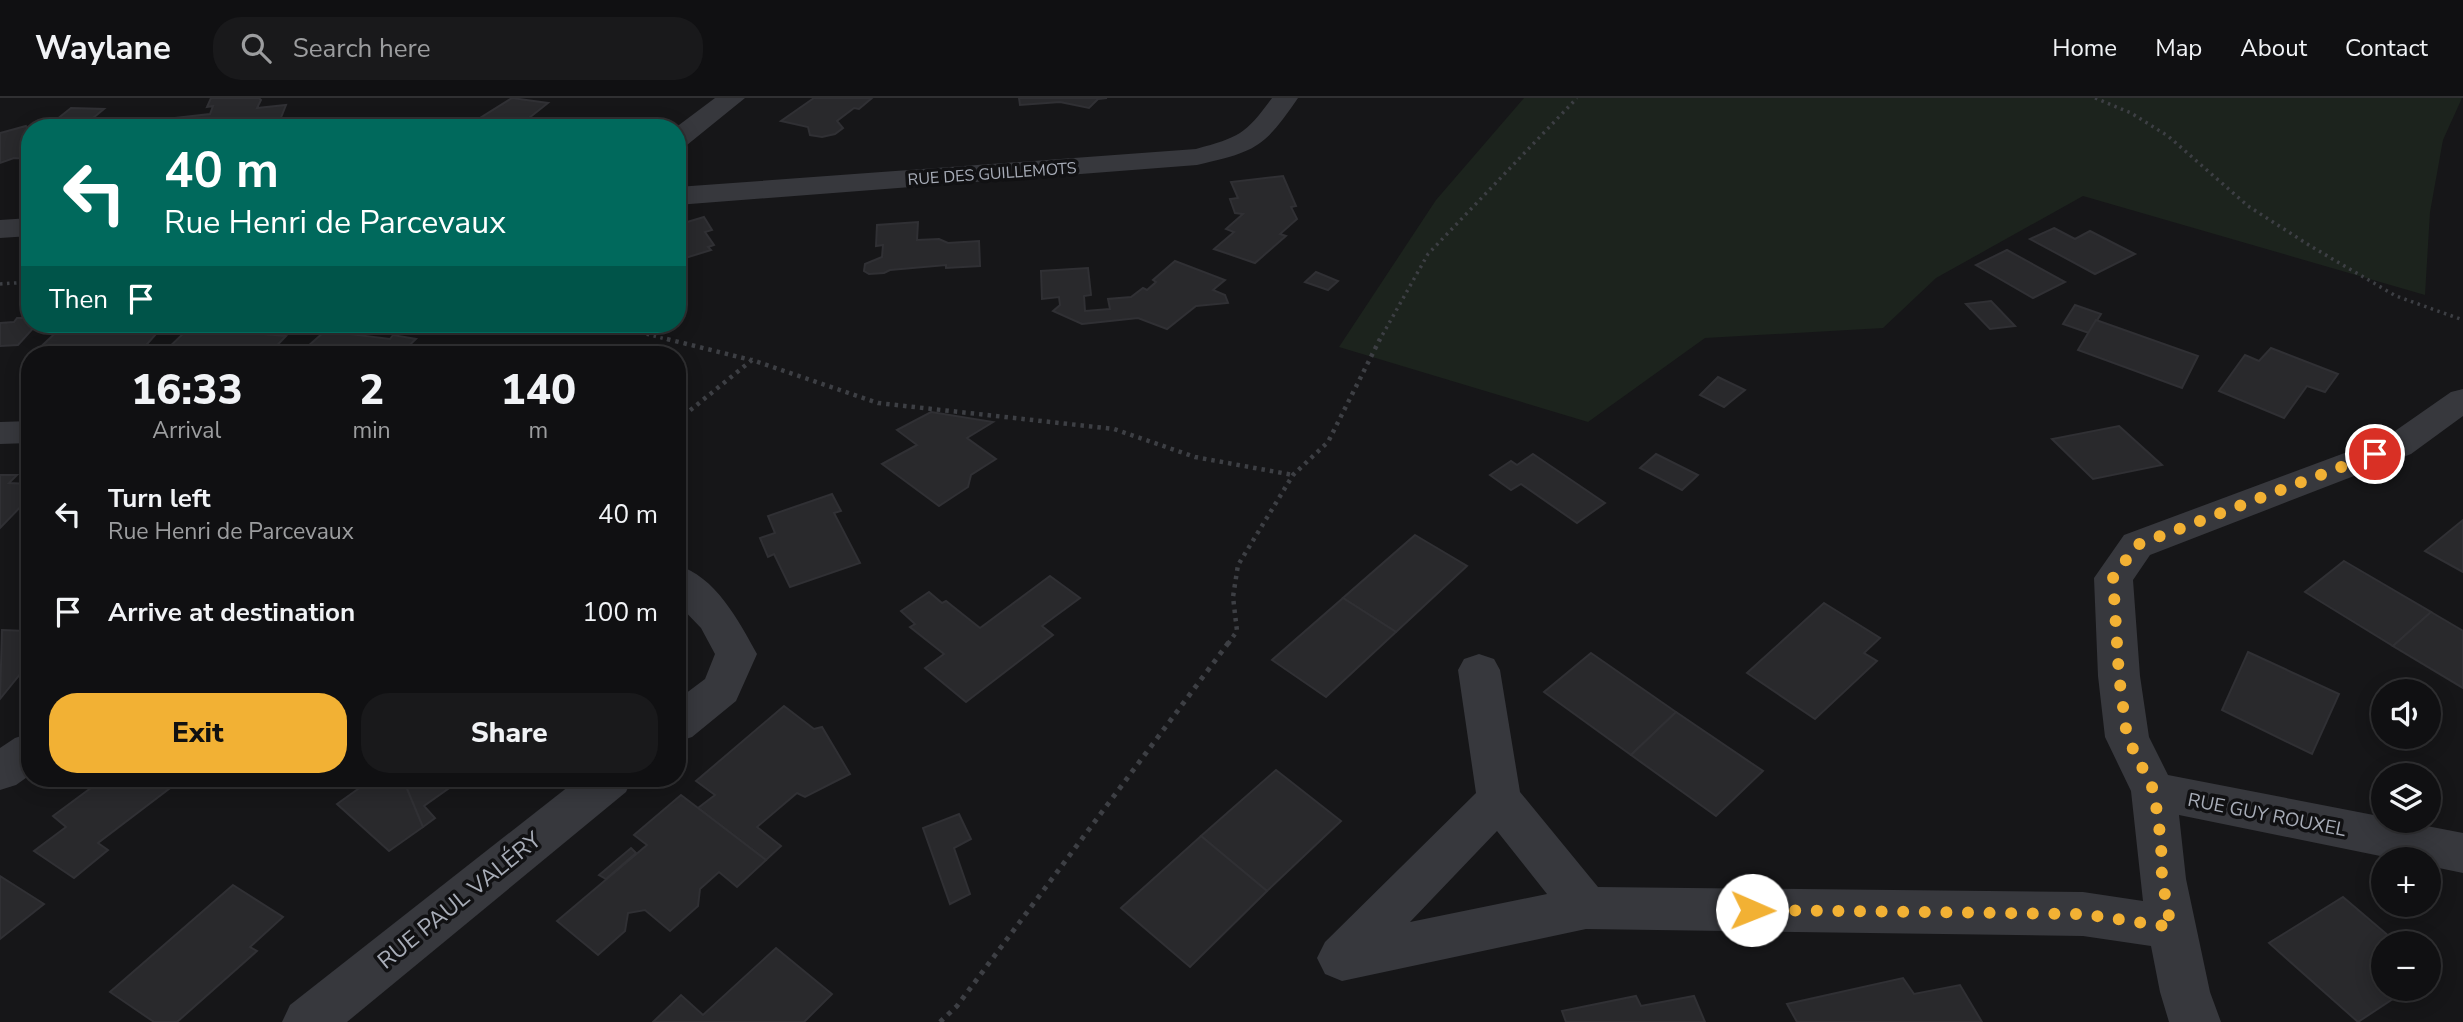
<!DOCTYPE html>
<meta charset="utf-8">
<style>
body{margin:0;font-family:"Nunito Sans",sans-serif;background:#19191b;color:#f1f3f6;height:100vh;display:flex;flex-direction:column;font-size:26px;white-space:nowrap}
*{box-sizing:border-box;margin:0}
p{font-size:23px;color:#9c9d9f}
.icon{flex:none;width:38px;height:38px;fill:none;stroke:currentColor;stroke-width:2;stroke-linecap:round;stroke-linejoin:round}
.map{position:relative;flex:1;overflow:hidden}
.panel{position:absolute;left:21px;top:248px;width:665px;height:441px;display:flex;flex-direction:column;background:#101012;border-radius:28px;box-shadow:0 4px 18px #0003,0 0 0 2px #303032}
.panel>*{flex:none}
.guide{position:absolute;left:21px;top:21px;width:665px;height:214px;border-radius:28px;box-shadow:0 4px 18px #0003,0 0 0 2px #303032;background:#00695c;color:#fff;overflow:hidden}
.controls{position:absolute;left:2371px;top:581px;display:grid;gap:14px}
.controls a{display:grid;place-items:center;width:70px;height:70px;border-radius:50%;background:#101012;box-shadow:0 4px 18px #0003,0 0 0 2px #303032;font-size:35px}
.pin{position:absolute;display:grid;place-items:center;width:60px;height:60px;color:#fff;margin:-30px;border:4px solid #fff;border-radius:50%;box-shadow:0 2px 7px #0007}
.me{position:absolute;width:77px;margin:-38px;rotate:91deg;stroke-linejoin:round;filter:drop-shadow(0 0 5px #0008)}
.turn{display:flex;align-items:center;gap:24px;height:147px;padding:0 28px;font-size:32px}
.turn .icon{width:91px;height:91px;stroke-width:2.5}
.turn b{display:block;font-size:49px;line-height:60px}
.then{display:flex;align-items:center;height:66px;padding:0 28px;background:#0003;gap:14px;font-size:26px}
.eta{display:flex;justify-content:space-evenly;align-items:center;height:119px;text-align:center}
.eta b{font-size:42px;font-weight:800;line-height:49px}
.primary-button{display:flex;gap:14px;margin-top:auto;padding:14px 28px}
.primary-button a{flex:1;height:80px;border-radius:28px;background:#f2b134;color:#111;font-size:28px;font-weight:800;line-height:80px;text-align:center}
.primary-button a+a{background:#19191b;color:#f1f3f6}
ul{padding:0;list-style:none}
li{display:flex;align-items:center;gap:21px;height:98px;padding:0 28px}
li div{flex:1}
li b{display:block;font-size:26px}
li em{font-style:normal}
header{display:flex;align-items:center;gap:42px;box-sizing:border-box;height:98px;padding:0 35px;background:#101012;border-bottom:2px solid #303032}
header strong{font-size:33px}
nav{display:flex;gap:38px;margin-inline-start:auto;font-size:24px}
.search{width:490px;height:63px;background:#19191b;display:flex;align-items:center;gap:18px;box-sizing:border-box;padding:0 24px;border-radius:28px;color:#9c9d9f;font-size:26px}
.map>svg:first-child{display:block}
.green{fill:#1c231d}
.building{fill:#29292c;stroke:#303034;stroke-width:2}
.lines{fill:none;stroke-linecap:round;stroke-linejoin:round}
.path-far2{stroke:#3d3f44;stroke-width:3.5;stroke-dasharray:2.5 4.5;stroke-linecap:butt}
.path-far1{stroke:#3d3f44;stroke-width:4.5;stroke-dasharray:3.5 5;stroke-linecap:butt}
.path{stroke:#3d3f44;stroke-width:5;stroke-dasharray:4.5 6;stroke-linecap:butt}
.minor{fill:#37383d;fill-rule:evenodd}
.route{stroke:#f2b134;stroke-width:12;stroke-dasharray:0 21.6}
.labels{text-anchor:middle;stroke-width:7;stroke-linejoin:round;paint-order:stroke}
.far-street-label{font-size:16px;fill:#a8adb8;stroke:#111113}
.street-label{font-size:19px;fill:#a8adb8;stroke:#111113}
.near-street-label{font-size:23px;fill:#a8adb8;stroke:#111113}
</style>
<header>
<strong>Waylane</strong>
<div class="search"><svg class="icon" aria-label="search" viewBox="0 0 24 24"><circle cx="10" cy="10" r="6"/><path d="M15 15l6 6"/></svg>Search here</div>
<nav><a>Home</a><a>Map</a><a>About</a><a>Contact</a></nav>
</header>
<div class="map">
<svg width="2463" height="924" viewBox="0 0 2463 924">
<rect width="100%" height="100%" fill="#161618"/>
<!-- green -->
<polygon class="green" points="1524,0 2462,0 2443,42 2430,114 2425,197 2083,98 1936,180 1883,230 1705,240 1588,324 1339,249 1436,102"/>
<!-- building -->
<g class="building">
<polygon points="211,0 259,0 261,2 257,10 286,7 278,27 253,30 170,30 175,20 210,16 213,8 207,9"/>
<polygon points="512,0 548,5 524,24 539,27 535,30 464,30"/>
<polygon points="814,0 872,0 859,11 854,10 837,23 843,30 835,36 822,39 810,37 808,29 781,23"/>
<polygon points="1019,0 1107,0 1098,1 1089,10 1060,4 1020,7"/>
<polygon points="71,10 104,11 81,30 46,30"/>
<polygon points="26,28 30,34 30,61 14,60 0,65 0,35"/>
<polygon points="1283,78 1296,108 1291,109 1297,121 1280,136 1286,138 1255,165 1214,151 1234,134 1226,131 1243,116 1235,115 1230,101 1238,100 1231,84"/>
<polygon points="704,119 712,132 705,134 714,147 708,149 711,152 679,162 677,127"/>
<polygon points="918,124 917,142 939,141 948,145 979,143 980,168 946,170 946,167 890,172 884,175 869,176 864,173 865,166 882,159 883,147 876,148 877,127"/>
<polygon points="2054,130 2075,141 2090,133 2135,156 2095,176 2030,141"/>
<polygon points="2007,152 2065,184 2033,200 1976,167"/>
<polygon points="1175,163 1225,182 1213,192 1225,197 1228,205 1196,208 1167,231 1138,220 1082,226 1053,213 1060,207 1059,199 1042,201 1041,173 1088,170 1091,197 1084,198 1085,213 1110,211 1108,201 1131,199 1143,190 1147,192 1156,184 1153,182"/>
<polygon points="1316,174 1338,183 1328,192 1305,184"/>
<polygon points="1991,203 2015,228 1990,231 1966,206"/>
<polygon points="2075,207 2101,216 2089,235 2063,226"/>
<polygon points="17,220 30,220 30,226 37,226 18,247 0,248 0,225 14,224"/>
<polygon points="2096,222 2198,258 2182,290 2078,252"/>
<polygon points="65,226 103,226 164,227 141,253 116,252 112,256 32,257"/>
<polygon points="189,230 286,238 268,257 161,257"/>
<polygon points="325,233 390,241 393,237 416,241 399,257 298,257"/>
<polygon points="2271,250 2338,276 2325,294 2307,288 2284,320 2219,293 2245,257 2259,263"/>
<polygon points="1718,279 1745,292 1724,309 1700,297"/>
<polygon points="931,314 993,324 967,340 996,361 971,377 968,389 939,408 882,366 917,347 897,332"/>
<polygon points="2119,328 2162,367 2093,381 2052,341"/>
<polygon points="1533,356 1605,405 1577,425 1521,386 1511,392 1490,377 1511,363 1517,367"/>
<polygon points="1656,356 1698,377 1682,392 1640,370"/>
<polygon points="0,377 17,377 9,385 30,386 30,399 0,430"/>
<polygon points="832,396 841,413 834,415 860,465 790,489 774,456 768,459 760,440 775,435 768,418"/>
<polygon points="2463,422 2463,474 2425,453"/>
<polygon points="1415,437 1467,468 1396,534 1343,500"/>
<polygon points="2344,463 2431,514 2393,548 2305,494"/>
<polygon points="1050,478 1080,500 1042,528 1053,537 966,604 925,570 944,556 910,529 915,526 901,513 929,494 942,505 946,503 980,530"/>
<polygon points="1343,500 1396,534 1326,599 1272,562"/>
<polygon points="1824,505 1880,540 1864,555 1877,563 1815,621 1747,575"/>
<polygon points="2431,514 2463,533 2463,590 2393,548"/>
<polygon points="2,532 26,533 30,540 30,564 0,601"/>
<polygon points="2248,554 2339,596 2312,656 2222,612"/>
<polygon points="1591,555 1676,614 1631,657 1544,594"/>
<polygon points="784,608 814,631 822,629 850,676 805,699 797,695 757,729 781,748 766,762 698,710 715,697 696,683"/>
<polygon points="1676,614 1763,673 1716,718 1631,657"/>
<polygon points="1276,672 1341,723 1267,793 1201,738"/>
<polygon points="103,681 182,681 98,745 108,752 74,780 34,753 66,729 53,718"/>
<polygon points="372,681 403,681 423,729 389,753 337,706"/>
<polygon points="403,681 462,681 424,708 435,720 423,729"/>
<polygon points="681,697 766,762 737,789 719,774 700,791 698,808 670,833 645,812 628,815 625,833 598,857 557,823 647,747 634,737"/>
<polygon points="959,716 971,741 954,750 970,796 950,806 923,730"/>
<polygon points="1201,738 1267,793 1190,869 1121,810"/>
<polygon points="631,750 636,755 606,781 599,777"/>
<polygon points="0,778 44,806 0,841"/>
<polygon points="233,787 283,819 250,849 257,853 177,924 154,924 110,894"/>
<polygon points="2343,799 2397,845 2384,845 2384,891 2408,891 2358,924 2269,845"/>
<polygon points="776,850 832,896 804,924 653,924 681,897 703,917"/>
<polygon points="1903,880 1914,896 1960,887 1982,924 1797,924 1787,906"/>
<polygon points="1636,898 1641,908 1694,898 1705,924 1566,924 1562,913"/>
</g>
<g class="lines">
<!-- path-far2 -->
<g class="path-far2">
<polyline points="2095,0 2131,15 2168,38 2248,108 2312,149 2396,198 2463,222"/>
<polyline points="0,186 30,184"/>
<polyline points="606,226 674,243"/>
<polyline points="1379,243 1428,156 1577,0"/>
</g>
<!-- path-far1 -->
<g class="path-far1">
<polyline points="667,241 751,262"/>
<polyline points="677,323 752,262 878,305 1114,331 1195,359 1293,377"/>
<polyline points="1228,546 1237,533 1233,499 1238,467 1293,377 1328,344 1380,241"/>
</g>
<!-- path -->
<polyline class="path" points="940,924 957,908 1229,544"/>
<!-- minor -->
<g class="minor">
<polygon points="715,0 745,0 687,47 677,49 677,30 675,30"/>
<path d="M1272,0H1298C1263,51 1256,53 1197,67L677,107V89L1196,51C1239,39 1245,37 1272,0Z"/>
<polygon points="30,120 30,138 0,140 0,122"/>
<path d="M2463,291V318L2411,356L2150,457L2133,482L2140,578L2149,639L2168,677L2384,719V723H2401L2463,735V775L2429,768V761H2395L2179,717L2186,781L2210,894L2221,924H2169L2160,894L2151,848L2083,838L1586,831L1342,883L1325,876L1317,860L1325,844L1476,695L1458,572L1464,561L1479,556L1494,561L1500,572L1520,694L1598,789L2083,794L2143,803L2131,693L2105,639L2098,578L2094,480L2124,437L2385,340L2451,294ZM1497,733L1547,796L1410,824Z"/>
<polygon points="30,323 30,345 0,346 0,324"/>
<path d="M677,467C715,478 739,523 757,556L736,603L692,639L677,644V602L705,581L715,556L701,530L677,505Z"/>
<polygon points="30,635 30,677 16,687 0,692 0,650 15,640"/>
<polygon points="578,681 632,681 626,694 347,924 282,924 290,907"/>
</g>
</g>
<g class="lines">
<!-- route -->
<polyline class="route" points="1752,812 2083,816 2171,829 2162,781 2161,743 2154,693 2127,639 2119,578 2113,480 2137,447 2375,356"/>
</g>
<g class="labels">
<!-- far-street labels -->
<g class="far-street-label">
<text transform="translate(992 75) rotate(-4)" y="6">RUE DES GUILLEMOTS</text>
</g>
<!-- street labels -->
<g class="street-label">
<text transform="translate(2267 716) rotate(11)" y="7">RUE GUY ROUXEL</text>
</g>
<!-- near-street labels -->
<g class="near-street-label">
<text transform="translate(459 802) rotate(-39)" y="8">RUE PAUL VALÉRY</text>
</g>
</g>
</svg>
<div class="controls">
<a><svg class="icon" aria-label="sound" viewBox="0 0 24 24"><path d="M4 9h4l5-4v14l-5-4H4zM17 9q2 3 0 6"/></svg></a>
<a><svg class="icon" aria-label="layers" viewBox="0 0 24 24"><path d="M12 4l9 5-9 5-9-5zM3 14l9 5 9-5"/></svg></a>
<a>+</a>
<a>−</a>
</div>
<div class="pin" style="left:2375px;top:356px;background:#d93025"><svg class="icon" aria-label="arrive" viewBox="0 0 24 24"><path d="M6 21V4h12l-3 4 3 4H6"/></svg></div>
<svg class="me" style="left:1752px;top:812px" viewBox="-20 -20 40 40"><circle r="19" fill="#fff"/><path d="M0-13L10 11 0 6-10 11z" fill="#f2b134"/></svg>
<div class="guide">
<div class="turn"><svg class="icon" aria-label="left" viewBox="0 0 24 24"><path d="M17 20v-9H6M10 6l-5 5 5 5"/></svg><div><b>40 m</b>Rue Henri de Parcevaux</div></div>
<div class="then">Then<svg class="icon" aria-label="arrive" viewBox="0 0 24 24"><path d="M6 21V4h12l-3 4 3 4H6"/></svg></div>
</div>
<section class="panel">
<div class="eta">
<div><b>16:33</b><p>Arrival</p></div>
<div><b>2</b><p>min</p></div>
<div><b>140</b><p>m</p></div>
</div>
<ul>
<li><svg class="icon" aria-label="left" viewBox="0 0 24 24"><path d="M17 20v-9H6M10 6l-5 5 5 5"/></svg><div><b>Turn left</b><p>Rue Henri de Parcevaux</p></div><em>40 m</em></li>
<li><svg class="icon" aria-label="arrive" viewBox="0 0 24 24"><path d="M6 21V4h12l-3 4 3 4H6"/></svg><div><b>Arrive at destination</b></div><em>100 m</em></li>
</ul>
<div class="primary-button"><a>Exit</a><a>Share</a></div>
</section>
</div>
